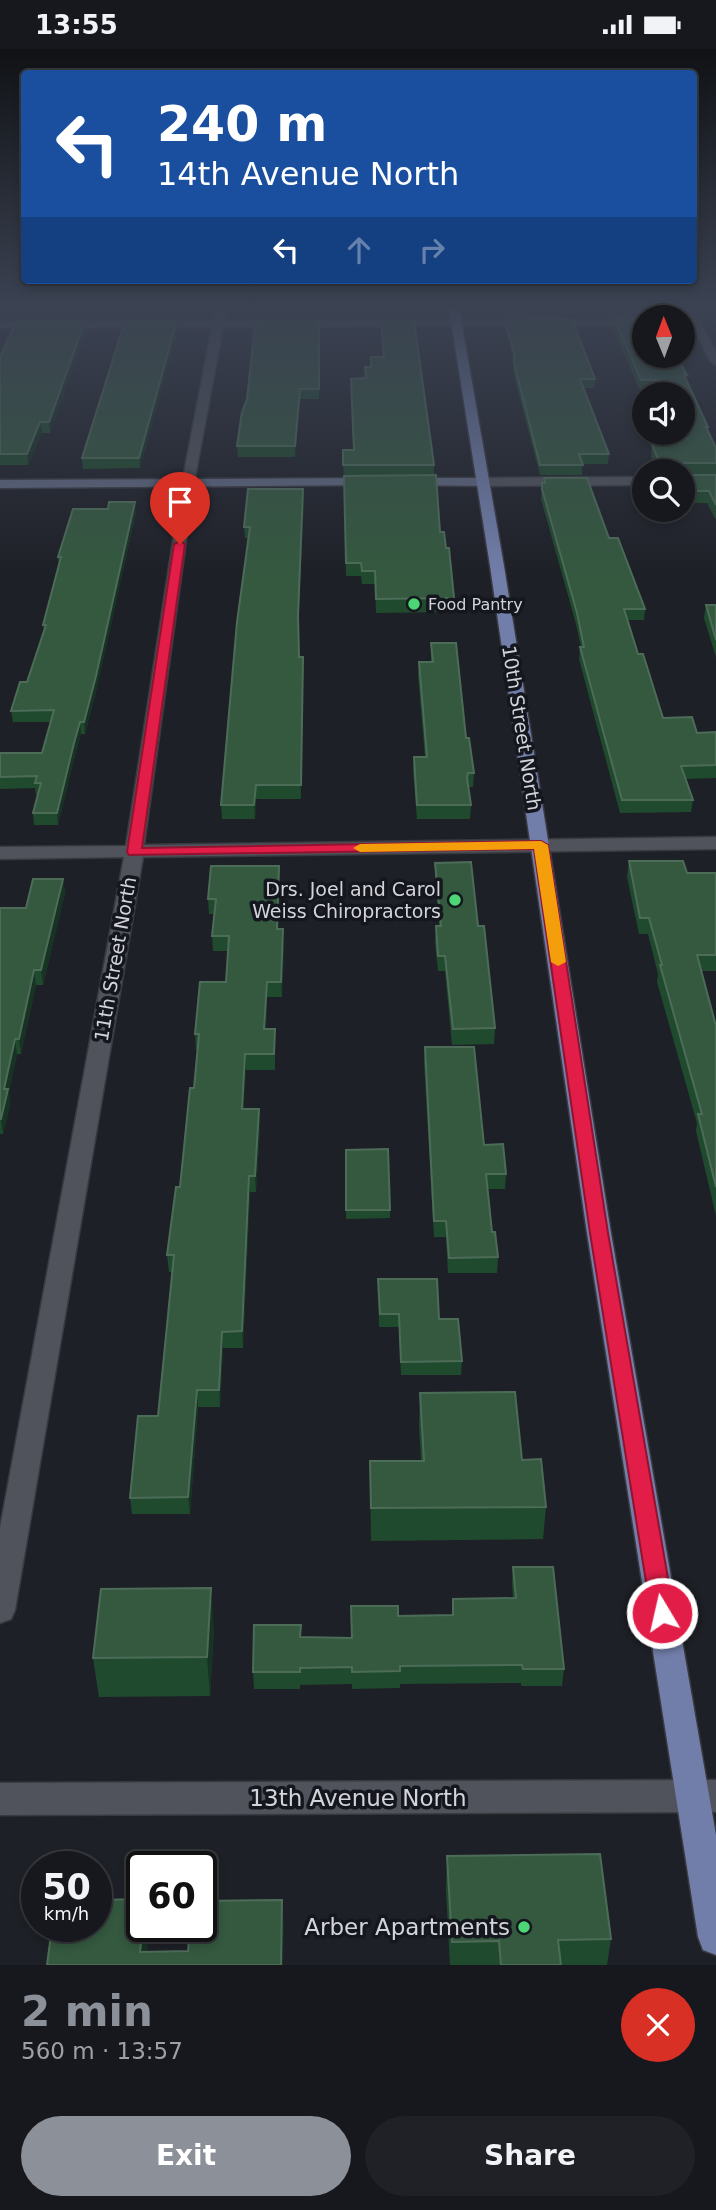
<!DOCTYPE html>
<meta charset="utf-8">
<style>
body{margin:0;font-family:"DejaVu Sans",sans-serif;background:#1f2126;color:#f1f3f6;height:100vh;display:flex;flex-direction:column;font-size:26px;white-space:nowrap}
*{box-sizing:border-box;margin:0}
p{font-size:23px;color:#9ea0a4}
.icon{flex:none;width:38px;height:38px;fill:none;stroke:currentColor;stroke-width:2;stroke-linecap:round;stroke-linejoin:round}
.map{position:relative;height:1916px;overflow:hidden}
.sheet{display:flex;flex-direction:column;background:#16181d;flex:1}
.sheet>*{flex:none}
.top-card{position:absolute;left:21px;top:21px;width:676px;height:214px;border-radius:7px;box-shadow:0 4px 10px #0003,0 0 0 2px #35373b;background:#1a4fa0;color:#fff;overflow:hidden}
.needle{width:46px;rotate:359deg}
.fabs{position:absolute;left:632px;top:256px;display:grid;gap:14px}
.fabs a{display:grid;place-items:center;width:63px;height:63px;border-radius:50%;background:#16181d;box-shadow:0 4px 10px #0003,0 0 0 2px #35373b;font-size:35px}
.speed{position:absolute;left:21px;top:1802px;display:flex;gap:14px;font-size:35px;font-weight:700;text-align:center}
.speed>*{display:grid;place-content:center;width:91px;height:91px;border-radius:50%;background:#16181d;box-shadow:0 4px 10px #0003,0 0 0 2px #35373b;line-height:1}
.speed small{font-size:18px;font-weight:400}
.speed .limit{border:4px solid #111;border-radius:10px;background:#fff;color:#111}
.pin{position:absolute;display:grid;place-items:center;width:60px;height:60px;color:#fff;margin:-72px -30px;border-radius:50% 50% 50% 0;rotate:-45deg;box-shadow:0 0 7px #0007}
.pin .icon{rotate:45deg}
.me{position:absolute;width:77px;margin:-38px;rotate:351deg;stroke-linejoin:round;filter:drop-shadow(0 0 5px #0008)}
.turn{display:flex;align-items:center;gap:24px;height:147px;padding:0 21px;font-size:32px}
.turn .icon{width:91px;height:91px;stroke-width:2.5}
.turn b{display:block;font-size:49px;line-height:60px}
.lanes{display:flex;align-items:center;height:66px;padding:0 21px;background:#0003;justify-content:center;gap:35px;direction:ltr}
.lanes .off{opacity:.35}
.round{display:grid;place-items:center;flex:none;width:74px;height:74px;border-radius:37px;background:#1f2126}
.overview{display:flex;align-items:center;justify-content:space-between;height:119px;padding:0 21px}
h1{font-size:42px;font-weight:700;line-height:52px;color:#8c9099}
.cta{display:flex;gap:14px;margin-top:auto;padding:14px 21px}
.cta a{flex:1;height:80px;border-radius:42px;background:#8c9099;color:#fff;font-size:28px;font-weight:700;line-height:80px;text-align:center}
.cta a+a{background:#1f2126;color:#f1f3f6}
.status{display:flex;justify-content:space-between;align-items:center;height:49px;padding:0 35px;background:#16181d;direction:ltr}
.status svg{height:19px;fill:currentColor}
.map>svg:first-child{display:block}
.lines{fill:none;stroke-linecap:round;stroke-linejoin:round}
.street-casing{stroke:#393a40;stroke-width:3}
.secondary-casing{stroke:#393a40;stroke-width:3}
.primary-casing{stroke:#393a40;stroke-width:3}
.street{fill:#50535b;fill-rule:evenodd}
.secondary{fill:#616982;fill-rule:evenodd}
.primary{fill:#727eaa;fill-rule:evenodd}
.wall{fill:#204a2d}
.shaded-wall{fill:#173323}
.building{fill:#34593f;stroke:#4d6c58;stroke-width:2}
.route{fill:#e11d48;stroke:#92132f;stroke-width:2}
.slow{fill:#f59e0b}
.poi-dot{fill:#4dd676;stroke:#15171e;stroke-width:2.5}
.labels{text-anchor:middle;stroke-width:7;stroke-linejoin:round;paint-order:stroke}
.far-poi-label{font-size:16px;fill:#d3d4d9;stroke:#15171e;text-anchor:start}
.street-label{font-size:19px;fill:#d3d4d9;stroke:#15171e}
.poi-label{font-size:19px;fill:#d3d4d9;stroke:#15171e;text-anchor:end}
.near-street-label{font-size:23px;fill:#d3d4d9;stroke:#15171e}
.near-poi-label{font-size:23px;fill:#d3d4d9;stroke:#15171e;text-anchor:end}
</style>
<div class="status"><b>13:55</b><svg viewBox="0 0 49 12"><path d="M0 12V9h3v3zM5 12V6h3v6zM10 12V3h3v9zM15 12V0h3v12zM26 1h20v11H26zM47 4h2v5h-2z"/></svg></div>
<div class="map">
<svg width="716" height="1916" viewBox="0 0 716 1916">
<rect width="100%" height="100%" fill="#1e2027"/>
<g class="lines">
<!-- street casing -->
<g class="street-casing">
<g id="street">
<polygon points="216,259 226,259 224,272 644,270 644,276 223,278 194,434 144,796 716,788 716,800 143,808 15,1561 11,1570 0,1574 0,1479 124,808 0,810 0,798 126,797 182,434 212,278 0,279 0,273 213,272"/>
<polygon points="682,259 692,259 716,303 716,316 711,313"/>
<polygon points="644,428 644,436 483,437 477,433 483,429"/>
<polygon points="716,1731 716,1763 0,1766 0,1734"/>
</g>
</g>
<!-- secondary casing -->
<g class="secondary-casing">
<g id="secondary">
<polygon points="373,429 378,430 378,436 0,439 0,431"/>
<polygon points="409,429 483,429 489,433 483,437 404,436 404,430"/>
</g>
</g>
<!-- primary casing -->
<g class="primary-casing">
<polygon id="primary" points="449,259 459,259 504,517 611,1184 716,1786 716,1906 703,1901 698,1888 587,1184 490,517"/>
</g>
<!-- street -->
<use href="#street" class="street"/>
<!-- secondary -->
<use href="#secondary" class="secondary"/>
<!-- primary -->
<use href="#primary" class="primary"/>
</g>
<!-- wall -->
<g class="wall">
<polygon points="28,259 93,259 89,270 27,270 26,262"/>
<polygon points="96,259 194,259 192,269 130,270"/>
<polygon points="262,259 415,259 415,265 412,265 412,268 380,269 380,265 262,269"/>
<polygon points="496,259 567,259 567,268 499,268"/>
<polygon points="604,259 653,259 653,262 656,268 608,268"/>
<polygon points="614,269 687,326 686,331 708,378 708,382 716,399 716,425 682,425 682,422 657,422 651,407 652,396 669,396 670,389 681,389 678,383 682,383 682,345 660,345 659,342 640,342 613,279"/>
<polygon points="177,271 178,281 140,419 83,420 82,409"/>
<polygon points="319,271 319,350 300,350 295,408 238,408 237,397"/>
<polygon points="381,271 434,416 434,426 440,483 454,549 453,563 376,564 375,535 362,535 361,527 346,527 343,401 354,401 365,329 365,318 371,318 383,308"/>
<polygon points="505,271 595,330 594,339 583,339 609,405 608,415 582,415 582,426 540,426 513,323 514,312 505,279"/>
<polygon points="85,272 86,281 50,384 42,384 28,416 0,416 0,308"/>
<polygon points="682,426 716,426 716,471 707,454 682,454"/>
<polygon points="544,429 609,489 645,560 644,571 628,571 638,605 663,669 697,684 716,683 716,729 686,730 693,751 691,763 620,764 579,610 580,598 581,598 576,575 541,450 542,434 543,434"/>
<polygon points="304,451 298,579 301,750 256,750 255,770 222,770 221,756 248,489 245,489 244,478"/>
<polygon points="136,463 97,638 85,685 81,685 75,706 58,776 34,776 33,764 38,746 36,746 35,739 0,740 0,704 42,704 51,673 13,673 11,662 27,633 44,582 43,576 59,516 58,508"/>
<polygon points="706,556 716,556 716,608 704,569"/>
<polygon points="431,594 466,689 474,724 473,738 468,738 471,756 470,770 417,770 413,722 414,708 425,708 418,626 419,613 431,613"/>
<polygon points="629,812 687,824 716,824 716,922 701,922 716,977 716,1167 696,1082 697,1074 657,933 658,925 648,885 639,885 627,828"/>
<polygon points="435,814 478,877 495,979 494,995 452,996 445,922 438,922 435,893 436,877 439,877 435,829"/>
<polygon points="279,817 278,880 284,896 282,948 267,948 266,980 275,996 275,1021 246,1021 243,1060 259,1060 260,1076 256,1143 250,1143 243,1299 223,1299 220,1358 198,1358 190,1465 132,1465 130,1449 158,1367 173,1223 169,1223 167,1206 180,1138 194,1039 198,1001 196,1001 195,985 226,933 228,902 213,902 212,887 214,865 209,865 208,850"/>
<polygon points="63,830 65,844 43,936 36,936 21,1005 17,1005 9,1043 10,1055 3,1085 0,1085 0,859 26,859"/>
<polygon points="425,998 484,1096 506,1125 505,1140 488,1140 492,1183 498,1208 497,1224 448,1224 446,1188 434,1188 424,1013"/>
<polygon points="346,1101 390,1161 390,1169 346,1170"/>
<polygon points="378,1230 439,1270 462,1312 461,1326 401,1326 399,1278 379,1278"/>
<polygon points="420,1344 522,1411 546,1458 543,1490 371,1492 370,1412 421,1412 419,1377"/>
<polygon points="513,1518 564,1620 562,1637 521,1637 521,1634 400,1635 400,1639 352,1640 352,1635 300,1636 300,1640 254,1640 253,1623 301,1588 351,1589 398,1567 452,1566 453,1550 513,1549 512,1535"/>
<polygon points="214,1578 210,1647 99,1648 93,1609"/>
<polygon points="447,1807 611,1890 607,1916 450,1916 446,1841"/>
</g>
<!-- shaded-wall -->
<g class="shaded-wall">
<polygon points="90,259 93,259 89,270 89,262"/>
<polygon points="177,271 178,281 140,419 139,409"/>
<polygon points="85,272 86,281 50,384 49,373"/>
<polygon points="300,340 300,350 295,408 295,397"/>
<polygon points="40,373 42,384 28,416 27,405"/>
<polygon points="303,440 304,451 298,579 298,567"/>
<polygon points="135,453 136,463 97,638 85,685 84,673"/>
<polygon points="80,673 81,685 75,706 58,776 57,764 74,694"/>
<polygon points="256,736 256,750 255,770 254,756"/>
<polygon points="279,817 280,832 278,896 277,880"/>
<polygon points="63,830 65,844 43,936 41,921"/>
<polygon points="283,880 284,896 282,948 281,933"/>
<polygon points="34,921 36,936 21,1005 19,990"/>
<polygon points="267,933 267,948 265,996 264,980"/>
<polygon points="15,990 17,1005 9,1043 10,1055 3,1085 1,1070 4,1040"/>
<polygon points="245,1005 246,1021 243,1076 242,1060"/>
<polygon points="259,1060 260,1076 256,1143 255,1127"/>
<polygon points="249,1127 250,1143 243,1299 242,1282"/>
<polygon points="222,1283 223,1299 220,1358 219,1341"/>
<polygon points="197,1341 198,1358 190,1465 188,1448"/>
<polygon points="211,1539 214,1578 210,1647 207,1608"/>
<polygon points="282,1851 284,1881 283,1916 281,1916"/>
<polygon points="143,1878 149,1878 149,1880 146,1916 140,1903"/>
</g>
<!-- building -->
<g class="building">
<polygon points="28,259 90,259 89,262 26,262"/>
<polygon points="121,259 192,259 192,261 129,261"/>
<polygon points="262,259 325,259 262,261"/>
<polygon points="380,259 412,259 413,260 380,260"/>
<polygon points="647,259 651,259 656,268 646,268 648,266"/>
<polygon points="614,269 644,269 644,306 676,306 687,326 684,326 708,378 706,378 716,399 716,414 683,414 681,422 663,422 652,396 673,396 670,389 687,389 682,380 682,345 666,345 660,331 641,331"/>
<polygon points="572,270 595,330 580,330 609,405 579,405 583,416 540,416 514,314 514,303 505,271"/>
<polygon points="177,271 139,409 82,409 125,272"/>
<polygon points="261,271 319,271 319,340 300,340 295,397 237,397 242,363 247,350 255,276 260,276"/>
<polygon points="381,271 414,271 434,416 343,416 343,401 354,401 351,330 366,329 365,318 371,318 371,308 384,308"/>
<polygon points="21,272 85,272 49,373 40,373 27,405 0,405 0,308 15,275"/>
<polygon points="436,426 440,483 444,483 446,499 449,499 454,549 376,550 375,522 362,522 361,514 346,514 344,427"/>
<polygon points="682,426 716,426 716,456 709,442 682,442"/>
<polygon points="544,429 587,429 609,489 618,489 645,560 624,560 638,605 643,605 663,669 692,668 697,684 716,683 716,716 681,717 693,751 622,751 580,598 584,598 577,564 542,440 542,434 545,434"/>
<polygon points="248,440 303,440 298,567 299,608 303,608 301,736 256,736 254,756 221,756 237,573 250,478 244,478"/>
<polygon points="109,453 135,453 96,627 84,673 80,673 74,694 57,764 33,764 41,734 35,734 37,727 0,728 0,704 42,704 54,661 11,662 20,633 27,633 46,576 43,576 61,508 58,508 73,460 108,460"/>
<polygon points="706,556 716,556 716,591"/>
<polygon points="431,594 456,594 466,689 469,689 474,724 468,724 467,729 471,756 417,756 414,708 427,708 419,613 433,613"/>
<polygon points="629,812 683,812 687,824 716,824 716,906 697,906 716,977 716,1138 698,1065 702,1065 660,916 662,916 649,869 640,869"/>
<polygon points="471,813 478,877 484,877 495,979 453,980 445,907 438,907 436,877 441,877 435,814"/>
<polygon points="211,817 279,817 277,880 283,880 281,933 267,933 264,980 275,980 274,1005 245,1005 242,1060 259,1060 255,1127 249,1127 242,1282 222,1283 219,1341 197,1341 188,1448 130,1449 138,1367 158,1367 174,1206 167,1206 176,1138 180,1138 190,1039 194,1039 199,985 195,985 200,933 226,933 229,887 212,887 216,850 208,850"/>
<polygon points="33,830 63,830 41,921 34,921 19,990 15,990 4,1040 8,1040 1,1070 0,1070 0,859 26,859"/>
<polygon points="425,998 474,998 484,1096 503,1095 506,1125 486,1125 492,1183 495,1183 498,1208 449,1209 446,1172 434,1172"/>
<polygon points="388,1100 390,1161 346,1161 346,1101"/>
<polygon points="378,1230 437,1230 439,1270 458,1270 462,1312 401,1313 399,1265 380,1265"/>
<polygon points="515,1343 522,1411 541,1410 546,1458 371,1459 370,1412 424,1412 420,1344"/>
<polygon points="513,1518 553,1518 564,1620 523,1620 522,1616 400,1617 400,1622 352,1623 352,1618 300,1619 300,1623 253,1623 254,1576 301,1576 300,1588 352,1589 351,1557 398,1557 398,1567 453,1566 453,1550 516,1549"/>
<polygon points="211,1539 207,1608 93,1609 101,1540"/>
<polygon points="600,1805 611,1890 558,1891 561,1916 501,1916 499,1892 452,1893 447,1807"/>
<polygon points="142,1850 143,1878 140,1903 188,1902 190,1878 201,1878 201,1852 282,1851 281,1916 47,1916 52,1878 96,1878 96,1851"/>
</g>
<!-- sky -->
<linearGradient id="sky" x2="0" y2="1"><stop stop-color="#101215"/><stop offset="0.49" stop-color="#3b4252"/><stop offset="1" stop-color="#3b4252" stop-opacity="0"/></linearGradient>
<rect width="716" height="527" fill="url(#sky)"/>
<!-- route -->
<polygon class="route" points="180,492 185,495 142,799 541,792 548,796 608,1184 674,1564 670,1571 662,1574 654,1571 651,1564 590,1184 534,800 129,806 127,803 174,495"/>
<!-- slow -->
<polygon class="slow" points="541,792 548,796 566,913 558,917 551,913 534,800 360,803 353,799 360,795"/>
<!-- markers -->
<g class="poi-dot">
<circle cx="414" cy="555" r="7"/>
<circle cx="455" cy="851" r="7"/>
<circle cx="524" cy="1878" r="7"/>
</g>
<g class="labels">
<!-- far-poi labels -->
<g class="far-poi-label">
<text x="428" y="561">Food Pantry</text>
</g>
<!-- street labels -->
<g class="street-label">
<text transform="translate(522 679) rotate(81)" y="7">10th Street North</text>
<text transform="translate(115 910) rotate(-80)" y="7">11th Street North</text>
</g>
<!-- poi labels -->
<g class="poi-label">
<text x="441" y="847">Drs. Joel and Carol<tspan x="441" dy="22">Weiss Chiropractors</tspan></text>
</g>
<!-- near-street labels -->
<g class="near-street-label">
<text x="358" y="1757">13th Avenue North</text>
</g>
<!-- near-poi labels -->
<g class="near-poi-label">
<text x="510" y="1886">Arber Apartments</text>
</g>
</g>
</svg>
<div class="fabs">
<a><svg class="needle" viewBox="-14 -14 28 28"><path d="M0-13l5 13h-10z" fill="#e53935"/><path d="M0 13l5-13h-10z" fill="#9ea0a4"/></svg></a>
<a><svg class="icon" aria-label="sound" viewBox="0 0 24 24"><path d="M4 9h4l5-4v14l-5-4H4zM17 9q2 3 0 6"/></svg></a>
<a><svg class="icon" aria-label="search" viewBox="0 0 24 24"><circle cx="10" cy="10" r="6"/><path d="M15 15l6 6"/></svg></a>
</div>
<div class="speed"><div>50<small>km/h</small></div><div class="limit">60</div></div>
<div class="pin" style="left:180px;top:495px;background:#d93025"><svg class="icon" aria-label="arrive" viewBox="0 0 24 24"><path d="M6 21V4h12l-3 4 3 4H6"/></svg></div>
<svg class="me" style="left:662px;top:1564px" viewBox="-20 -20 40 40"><circle r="17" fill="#e11d48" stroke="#fff" stroke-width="3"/><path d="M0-11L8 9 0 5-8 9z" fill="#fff"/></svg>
<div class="top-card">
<div class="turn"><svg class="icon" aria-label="left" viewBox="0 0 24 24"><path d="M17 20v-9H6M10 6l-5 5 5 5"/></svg><div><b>240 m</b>14th Avenue North</div></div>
<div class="lanes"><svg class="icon" aria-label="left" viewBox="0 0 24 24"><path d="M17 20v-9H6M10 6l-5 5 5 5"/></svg><svg class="icon off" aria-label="ahead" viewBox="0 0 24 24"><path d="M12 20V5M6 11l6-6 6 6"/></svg><svg class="icon off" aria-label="right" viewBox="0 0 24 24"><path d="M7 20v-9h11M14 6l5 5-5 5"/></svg></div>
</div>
</div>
<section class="sheet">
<div class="overview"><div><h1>2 min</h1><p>560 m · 13:57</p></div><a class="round" style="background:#d93025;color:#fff"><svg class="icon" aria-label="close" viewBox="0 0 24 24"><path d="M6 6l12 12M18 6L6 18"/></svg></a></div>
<div class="cta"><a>Exit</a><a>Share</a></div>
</section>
